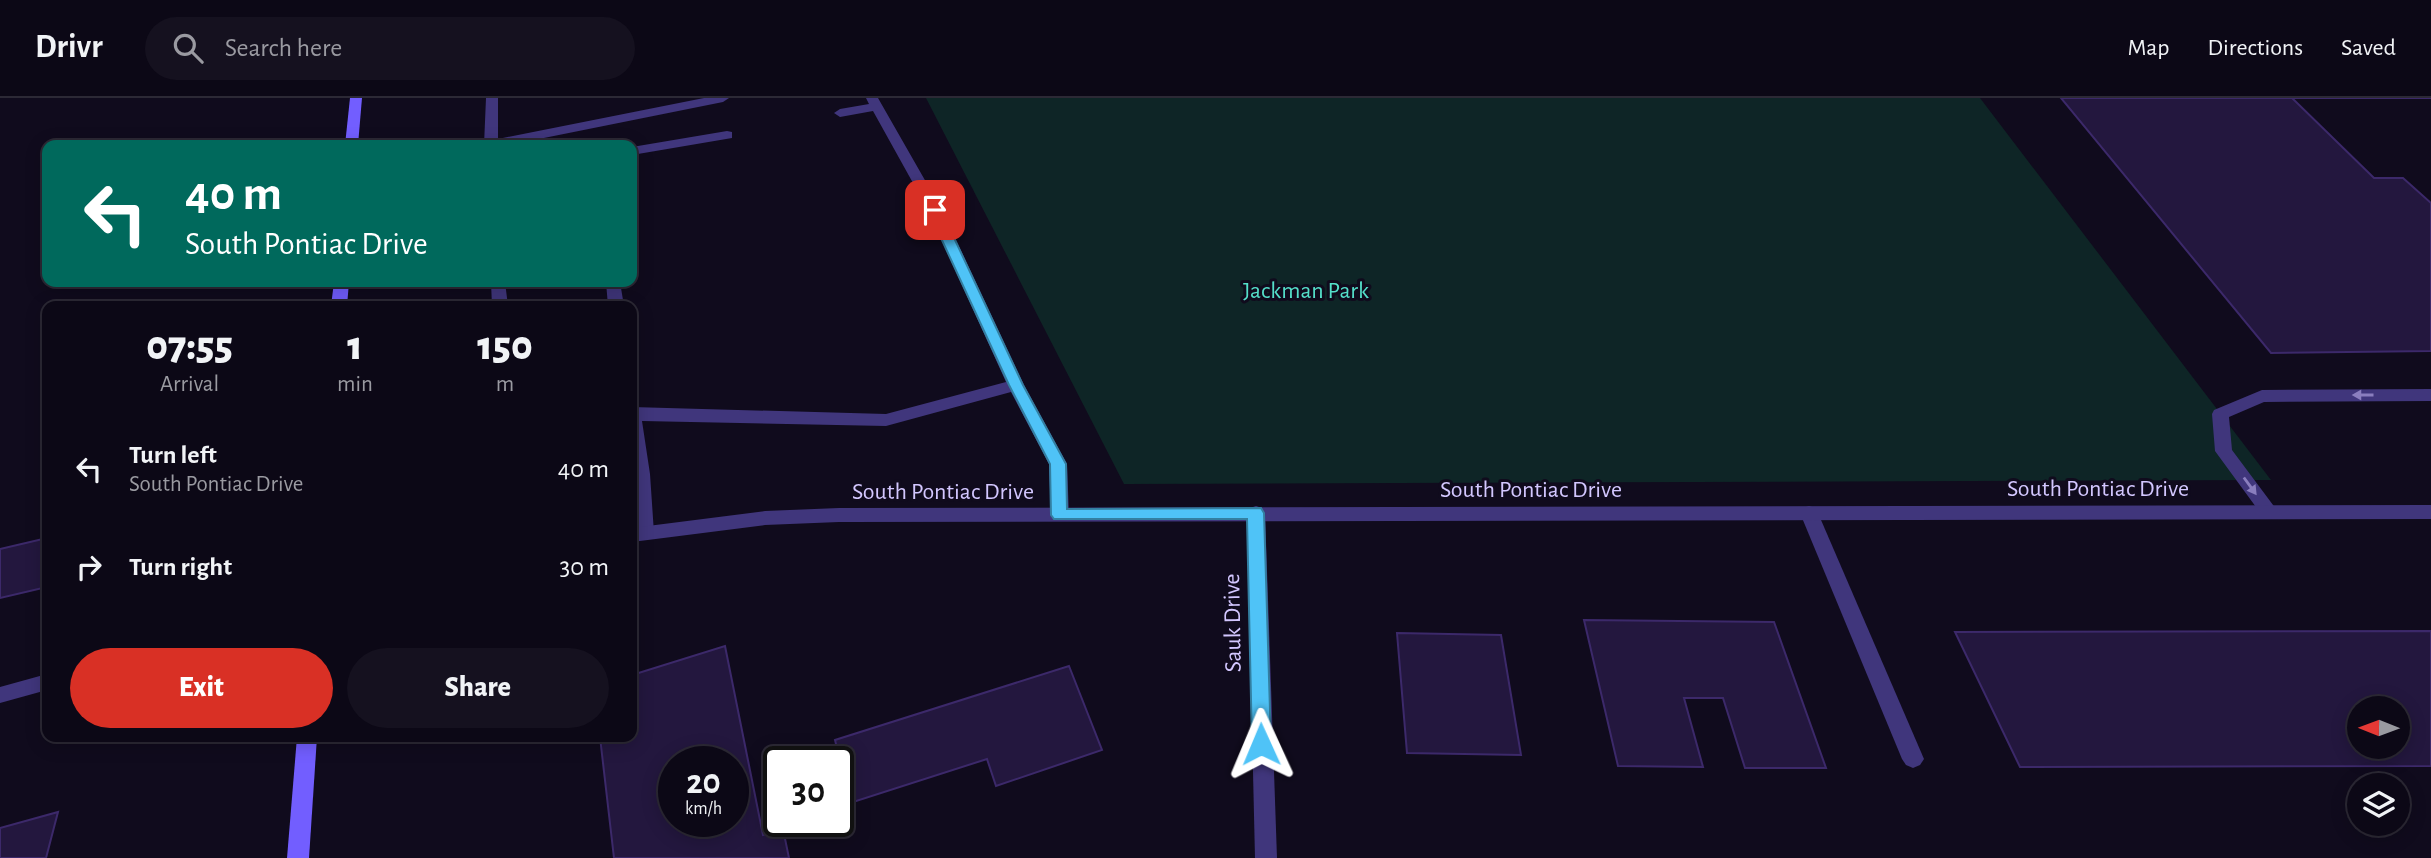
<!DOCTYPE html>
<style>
body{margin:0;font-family:"Alegreya Sans",sans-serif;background:#15111f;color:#f1f3f6;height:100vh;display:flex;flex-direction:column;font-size:26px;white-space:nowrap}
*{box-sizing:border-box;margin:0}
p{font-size:23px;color:#9a9aa1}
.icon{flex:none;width:38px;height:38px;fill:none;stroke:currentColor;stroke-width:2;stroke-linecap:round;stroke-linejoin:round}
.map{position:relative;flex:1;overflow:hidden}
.panel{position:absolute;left:42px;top:203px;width:595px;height:441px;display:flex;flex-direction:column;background:#0c0816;border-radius:14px;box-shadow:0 4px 18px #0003,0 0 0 2px #2c2935}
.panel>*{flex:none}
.hud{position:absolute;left:42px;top:42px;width:595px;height:147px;border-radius:14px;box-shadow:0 4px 18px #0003,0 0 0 2px #2c2935;background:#00695c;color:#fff;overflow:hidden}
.needle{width:46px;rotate:271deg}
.buttons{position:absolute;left:2347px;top:598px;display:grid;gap:14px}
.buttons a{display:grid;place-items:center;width:63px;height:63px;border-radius:50%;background:#0c0816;box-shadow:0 4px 18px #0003,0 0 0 2px #2c2935;font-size:35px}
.speed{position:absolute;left:658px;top:648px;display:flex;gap:14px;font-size:35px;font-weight:700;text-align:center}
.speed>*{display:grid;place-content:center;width:91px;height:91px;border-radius:50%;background:#0c0816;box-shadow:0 4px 18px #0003,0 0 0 2px #2c2935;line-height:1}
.speed small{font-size:18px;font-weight:400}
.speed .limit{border:4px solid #111;border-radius:10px;background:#fff;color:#111}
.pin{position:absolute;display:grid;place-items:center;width:60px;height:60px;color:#fff;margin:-30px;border-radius:14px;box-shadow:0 4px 10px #0006}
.me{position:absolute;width:77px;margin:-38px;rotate:359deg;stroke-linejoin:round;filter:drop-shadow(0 0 5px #0008)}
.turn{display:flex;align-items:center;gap:24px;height:147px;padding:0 28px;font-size:32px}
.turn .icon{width:91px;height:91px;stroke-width:2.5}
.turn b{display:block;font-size:49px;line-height:60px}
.eta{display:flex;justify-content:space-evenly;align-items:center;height:119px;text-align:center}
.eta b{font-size:42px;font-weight:800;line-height:49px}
.primary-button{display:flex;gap:14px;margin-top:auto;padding:14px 28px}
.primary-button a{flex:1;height:80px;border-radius:42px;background:#d93025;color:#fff;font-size:28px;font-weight:800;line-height:80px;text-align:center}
.primary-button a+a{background:#15111f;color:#f1f3f6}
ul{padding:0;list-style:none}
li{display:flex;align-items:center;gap:21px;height:98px;padding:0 28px}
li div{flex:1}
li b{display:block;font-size:26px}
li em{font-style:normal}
header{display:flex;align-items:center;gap:42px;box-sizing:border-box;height:98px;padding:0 35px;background:#0c0816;border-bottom:2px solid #2c2935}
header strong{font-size:33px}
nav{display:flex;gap:38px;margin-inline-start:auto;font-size:24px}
.search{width:490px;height:63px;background:#15111f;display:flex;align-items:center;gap:18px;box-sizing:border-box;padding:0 24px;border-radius:38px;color:#9a9aa1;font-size:26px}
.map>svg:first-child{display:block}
.green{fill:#0e2526}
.building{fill:#23173e;stroke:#3c296a;stroke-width:2;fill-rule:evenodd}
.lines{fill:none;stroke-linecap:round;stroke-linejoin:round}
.service{fill:#40367c;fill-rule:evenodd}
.minor{fill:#40367c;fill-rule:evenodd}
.tertiary{fill:#40367c;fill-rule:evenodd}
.secondary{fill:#725eff;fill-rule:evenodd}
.oneway{fill:#8a7ebe}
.route{fill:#4fc3f7;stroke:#337fa1;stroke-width:2}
.labels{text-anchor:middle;stroke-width:6;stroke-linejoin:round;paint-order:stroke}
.park-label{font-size:24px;fill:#54dec9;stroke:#100b1d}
.street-label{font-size:24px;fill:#d3c7ff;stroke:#100b1d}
</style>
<header>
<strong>Drivr</strong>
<div class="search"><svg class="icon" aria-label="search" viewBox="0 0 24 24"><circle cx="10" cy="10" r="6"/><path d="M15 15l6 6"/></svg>Search here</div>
<nav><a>Map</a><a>Directions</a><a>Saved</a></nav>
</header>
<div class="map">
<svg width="2431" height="760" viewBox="0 0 2431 760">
<rect width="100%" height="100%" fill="#100b1d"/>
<!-- green -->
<polygon class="green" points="926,0 1980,0 2271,382 1124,386"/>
<!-- building -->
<g class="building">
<polygon points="2061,0 2431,0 2292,0 2374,80 2403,80 2431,105 2431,253 2271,255"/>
<polygon points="47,440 47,489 0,500 0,451"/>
<polygon points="1584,522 1774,524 1826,670 1745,670 1723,600 1684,600 1703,669 1618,668"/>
<path d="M2431,533V668L2020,669L1955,534ZM2359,611H2398V649H2359Z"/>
<polygon points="1397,535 1501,537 1521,657 1407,655"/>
<path d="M725,548L763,737L783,731L789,760H614L600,639H632V577ZM674,663H733V723H674Z"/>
<polygon points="1069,568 1102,652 996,688 987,661 850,705 835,642"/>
<polygon points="58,714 46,760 0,760 0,730"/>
</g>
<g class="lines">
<!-- service -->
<g class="service">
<polygon points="486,0 498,0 498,41 704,0 729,0 723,4 509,47 484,47"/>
<polygon points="866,0 878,0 942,112 1024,287 1067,366 1069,417 1066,422 1054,422 1051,417 1049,366 1011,294 886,328 642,323 650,376 654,435 651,440 639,440 636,435 632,309 886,316 1006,284 928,112 873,13 840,19 834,15 840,11 869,6"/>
<polygon points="727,33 732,34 732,40 632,57 632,49"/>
<polygon points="491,184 505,184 508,208 492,208"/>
<polygon points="606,184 620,184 624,208 608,208"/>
<polygon points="2431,291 2431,303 2264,304 2229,319 2232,352 2279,415 2276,420 2264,420 2215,353 2212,316 2214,312 2262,292"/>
<polygon points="1809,408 1815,410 1818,415 1924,661 1920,667 1913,670 1906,667 1902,661 1800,415 1803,410"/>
</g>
<!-- minor -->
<polygon class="minor" points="1256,408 1262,410 1265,415 1277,760 1255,760 1247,415 1250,410"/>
<!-- tertiary -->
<g class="tertiary">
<polygon points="2431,407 2431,421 839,424 765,427 632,444 632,430 765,413 839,410"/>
<polygon points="47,576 47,592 0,605 0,589"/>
</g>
<!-- secondary -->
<g class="secondary">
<polygon points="350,0 362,0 358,47 345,47"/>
<polygon points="334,184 349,184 347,208 331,208"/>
<polygon points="297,639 317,639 309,760 287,760"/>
</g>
</g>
<!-- one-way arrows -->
<defs><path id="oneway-solid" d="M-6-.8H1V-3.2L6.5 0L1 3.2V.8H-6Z" transform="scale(1.75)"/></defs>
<g class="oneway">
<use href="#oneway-solid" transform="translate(2363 297) rotate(180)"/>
<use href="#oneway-solid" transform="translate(2250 388) rotate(54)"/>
</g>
<!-- route -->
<polygon class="route" points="935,108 941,112 1023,287 1066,366 1067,411 1261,410 1264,415 1271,646 1268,652 1261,654 1255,652 1252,646 1247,421 1054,421 1051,417 1050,366 1009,287 928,112"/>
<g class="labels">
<!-- park labels -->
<g class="park-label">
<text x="1306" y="200">Jackman Park</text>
</g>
<!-- street labels -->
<g class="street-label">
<text x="2098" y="398">South Pontiac Drive</text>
<text x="1531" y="399">South Pontiac Drive</text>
<text x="943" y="401">South Pontiac Drive</text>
<text transform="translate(1232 525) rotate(-91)" y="8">Sauk Drive</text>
</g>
</g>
</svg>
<div class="buttons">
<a><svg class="needle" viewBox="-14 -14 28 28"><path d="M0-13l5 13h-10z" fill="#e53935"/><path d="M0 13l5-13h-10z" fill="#9a9aa1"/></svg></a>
<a><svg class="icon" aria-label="layers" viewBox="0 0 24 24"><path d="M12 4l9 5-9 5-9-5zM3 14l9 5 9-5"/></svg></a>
</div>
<div class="speed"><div>20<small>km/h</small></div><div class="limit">30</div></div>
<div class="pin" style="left:935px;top:112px;background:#d93025"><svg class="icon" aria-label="arrive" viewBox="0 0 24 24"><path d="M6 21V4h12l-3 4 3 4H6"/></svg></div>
<svg class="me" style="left:1261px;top:646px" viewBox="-20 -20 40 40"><path d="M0-17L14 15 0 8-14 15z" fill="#4fc3f7" stroke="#fff" stroke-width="4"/></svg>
<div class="hud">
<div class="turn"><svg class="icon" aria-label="left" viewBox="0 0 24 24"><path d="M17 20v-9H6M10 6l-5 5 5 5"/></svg><div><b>40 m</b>South Pontiac Drive</div></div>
</div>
<section class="panel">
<div class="eta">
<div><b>07:55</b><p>Arrival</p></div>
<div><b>1</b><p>min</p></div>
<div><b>150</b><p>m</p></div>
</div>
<ul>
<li><svg class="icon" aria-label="left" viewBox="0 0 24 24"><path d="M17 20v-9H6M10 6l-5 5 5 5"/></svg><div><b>Turn left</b><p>South Pontiac Drive</p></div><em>40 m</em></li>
<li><svg class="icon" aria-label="right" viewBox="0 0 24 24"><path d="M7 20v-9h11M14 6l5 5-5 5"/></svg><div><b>Turn right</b></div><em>30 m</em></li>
</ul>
<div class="primary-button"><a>Exit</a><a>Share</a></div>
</section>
</div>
